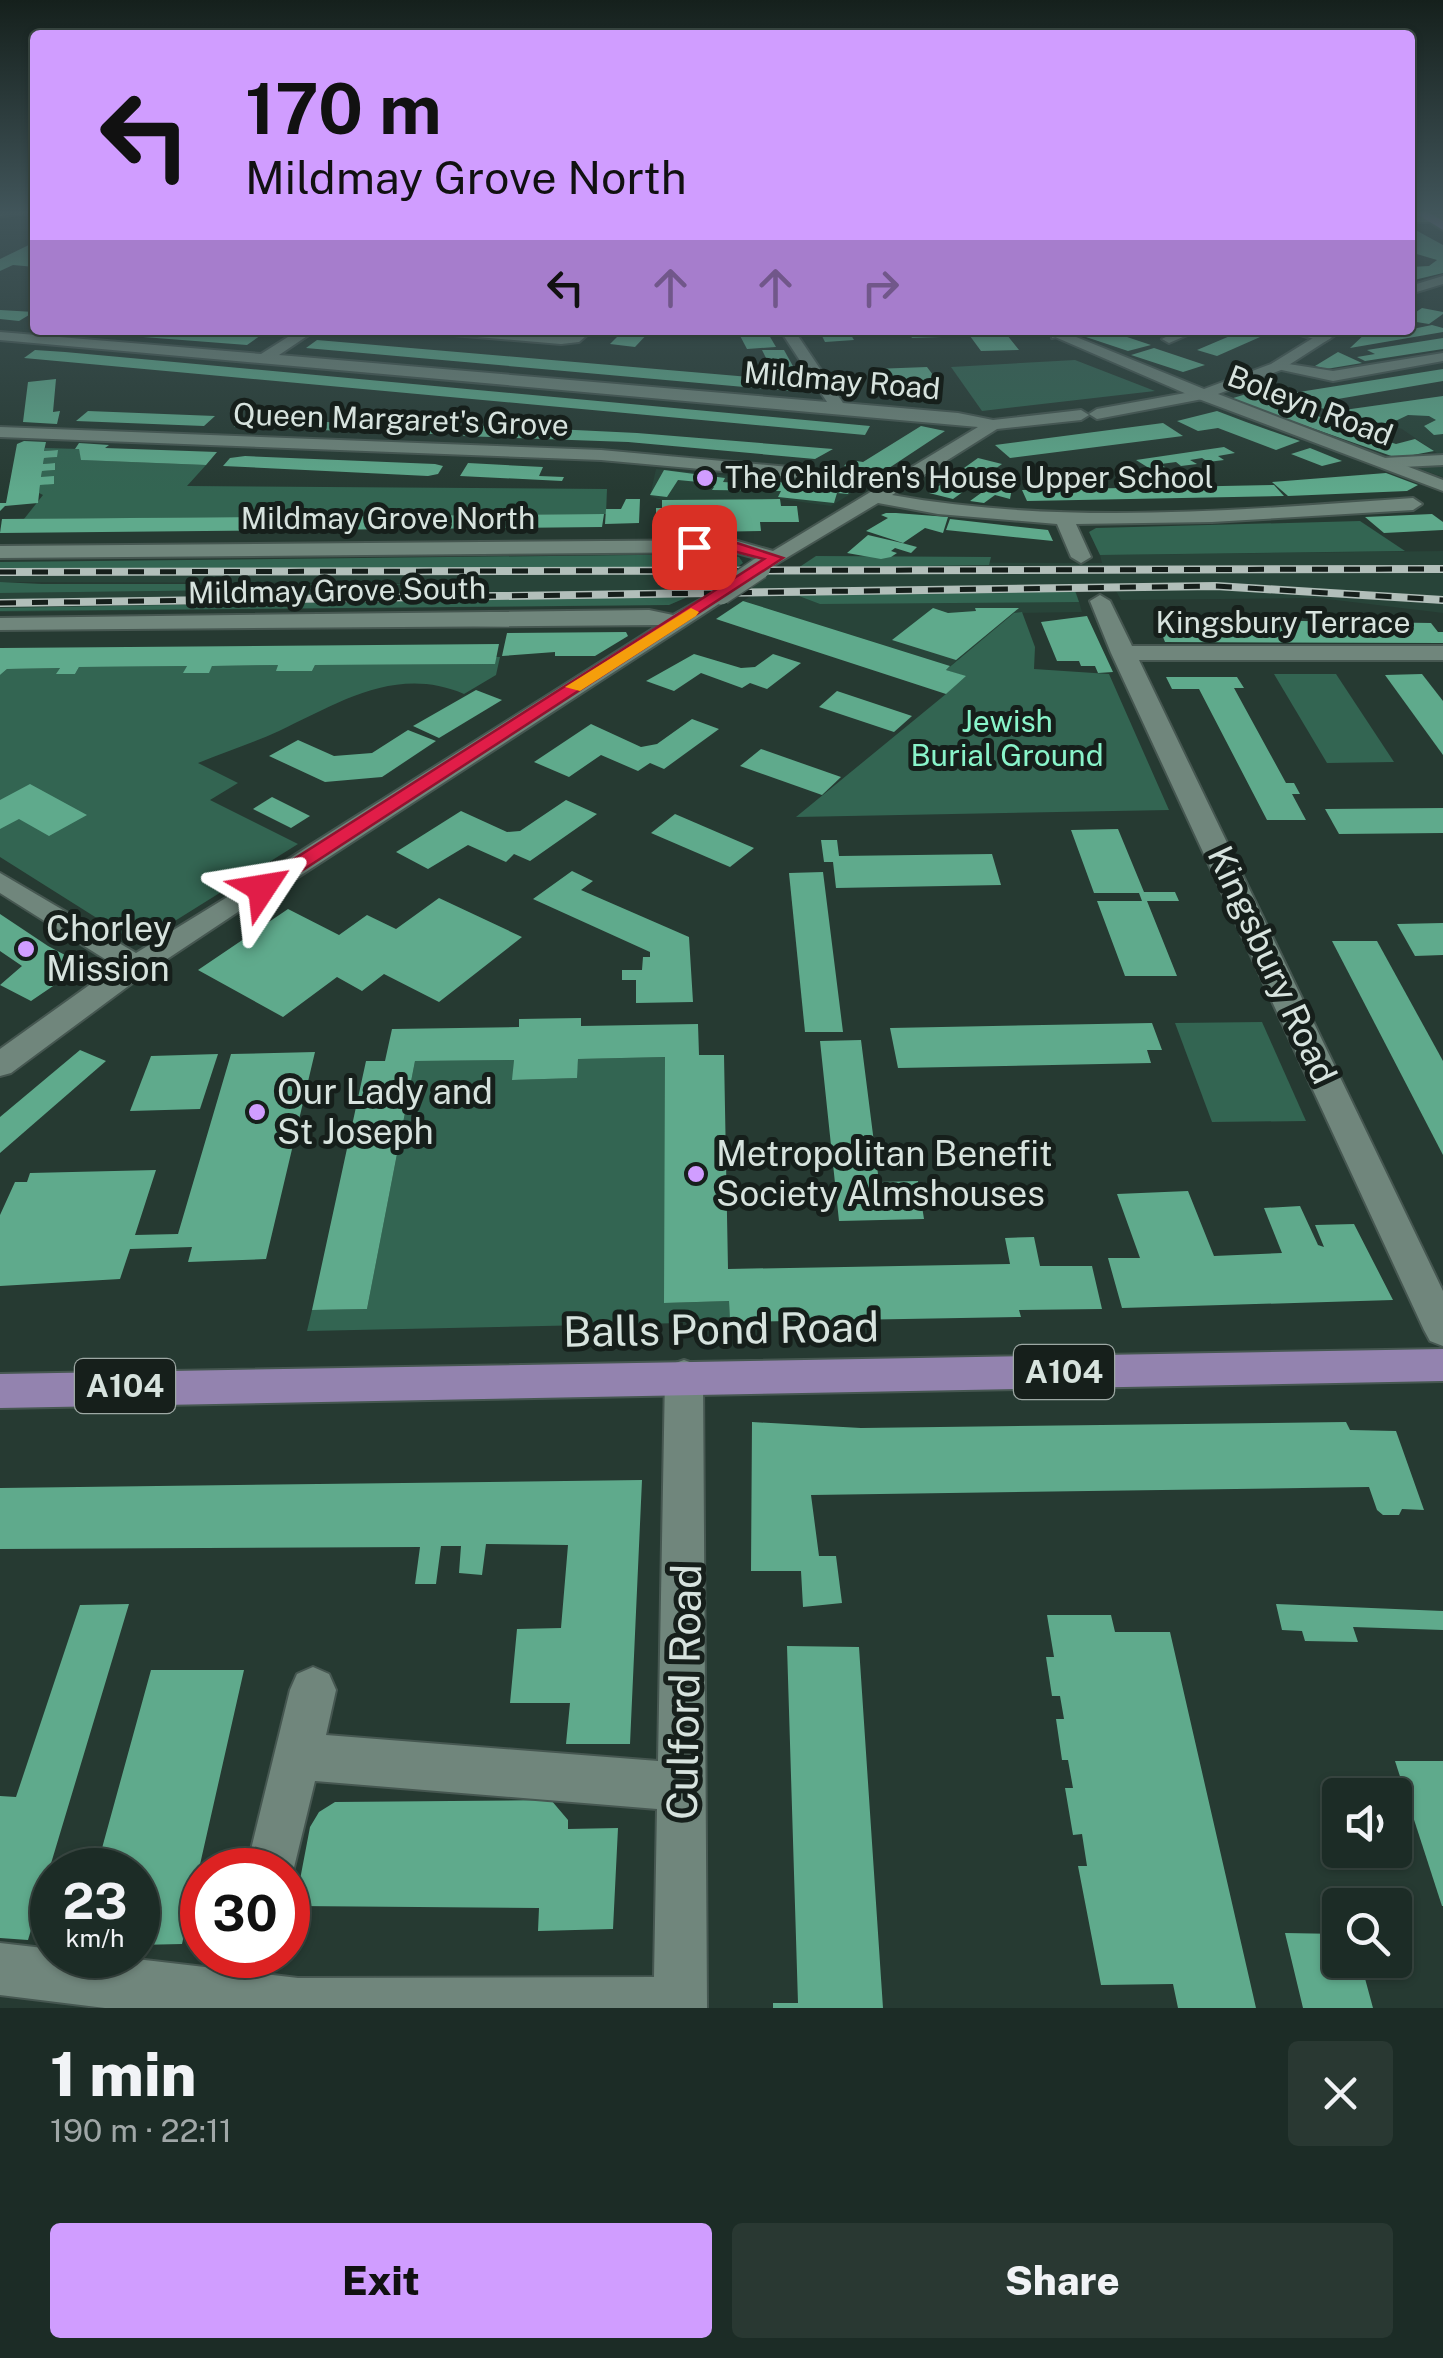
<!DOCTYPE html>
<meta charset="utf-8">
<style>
body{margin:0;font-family:"Public Sans",sans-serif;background:#293832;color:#f1f3f6;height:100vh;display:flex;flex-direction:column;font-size:38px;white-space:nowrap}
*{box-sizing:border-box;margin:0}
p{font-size:32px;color:#a0a7a7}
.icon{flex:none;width:55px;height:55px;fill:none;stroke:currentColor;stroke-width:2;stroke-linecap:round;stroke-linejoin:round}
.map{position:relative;height:2008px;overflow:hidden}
.drawer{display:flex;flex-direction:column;background:#1c2c26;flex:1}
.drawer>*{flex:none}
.banner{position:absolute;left:30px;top:30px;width:1385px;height:305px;border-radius:10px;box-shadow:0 2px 8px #0004,0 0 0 2px #3a4843;background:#d09dff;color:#111;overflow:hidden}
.fabs{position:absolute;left:1322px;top:1778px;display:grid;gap:20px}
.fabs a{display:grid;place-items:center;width:90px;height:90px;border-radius:10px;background:#1c2c26;box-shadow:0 2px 8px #0004,0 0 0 2px #3a4843;font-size:50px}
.speed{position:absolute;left:30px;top:1848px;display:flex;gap:20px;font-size:50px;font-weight:700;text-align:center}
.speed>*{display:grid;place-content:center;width:130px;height:130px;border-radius:50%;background:#1c2c26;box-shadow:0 2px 8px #0004,0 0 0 2px #3a4843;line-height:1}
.speed small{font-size:25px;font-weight:400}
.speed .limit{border:15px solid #d22;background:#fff;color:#111}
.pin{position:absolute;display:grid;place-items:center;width:85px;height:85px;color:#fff;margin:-42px;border-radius:20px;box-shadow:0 5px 15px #0006}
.me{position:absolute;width:110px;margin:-55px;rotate:57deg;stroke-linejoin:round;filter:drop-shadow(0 0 8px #0008)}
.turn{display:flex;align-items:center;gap:35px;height:210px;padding:0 50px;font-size:45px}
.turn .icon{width:130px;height:130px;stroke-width:2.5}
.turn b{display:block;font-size:70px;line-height:85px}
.lanes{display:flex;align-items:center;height:95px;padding:0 50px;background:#0003;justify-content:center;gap:50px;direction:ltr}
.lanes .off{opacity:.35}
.round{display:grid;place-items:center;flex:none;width:105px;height:105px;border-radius:10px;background:#293832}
.head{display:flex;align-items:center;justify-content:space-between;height:170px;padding:0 50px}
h1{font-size:60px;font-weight:800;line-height:75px}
.button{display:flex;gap:20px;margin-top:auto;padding:20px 50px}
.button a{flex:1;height:115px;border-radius:10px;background:#d09dff;color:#111;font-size:40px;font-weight:800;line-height:115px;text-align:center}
.button a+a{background:#293832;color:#f1f3f6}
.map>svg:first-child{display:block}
.built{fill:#284439}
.green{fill:#336552}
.building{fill:#5faa8c}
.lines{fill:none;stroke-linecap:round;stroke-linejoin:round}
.street-casing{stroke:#465751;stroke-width:4}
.secondary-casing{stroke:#465751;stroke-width:4}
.primary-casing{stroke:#465751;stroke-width:4}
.highway-casing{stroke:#465751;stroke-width:4}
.street{fill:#70867c;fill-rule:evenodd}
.secondary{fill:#70867c;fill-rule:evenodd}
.primary{fill:#9383af;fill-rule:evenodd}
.highway{fill:#aa81d1;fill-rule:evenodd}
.rail-casing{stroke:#b2bfba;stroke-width:8}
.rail{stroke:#161f1b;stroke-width:5;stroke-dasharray:16;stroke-linecap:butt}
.street-bridge-casing{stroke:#465751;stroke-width:24;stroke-linecap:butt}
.street-bridge{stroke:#70867c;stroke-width:21}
.route{fill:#e11d48;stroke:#92132f;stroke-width:2.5}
.slow{fill:#f59e0b}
.poi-dot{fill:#d09dff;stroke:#161f1b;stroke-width:4}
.labels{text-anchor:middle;stroke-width:10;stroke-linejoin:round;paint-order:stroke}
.far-street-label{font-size:30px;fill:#d7e3de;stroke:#161f1b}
.far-poi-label{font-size:30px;fill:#d7e3de;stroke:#161f1b;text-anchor:start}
.far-park-label{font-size:30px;fill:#89f4ca;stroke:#161f1b}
.shield{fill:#161f1b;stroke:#9da8a4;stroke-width:2.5}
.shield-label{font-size:32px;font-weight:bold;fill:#d7e3de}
.poi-label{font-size:35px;fill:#d7e3de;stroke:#161f1b;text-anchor:start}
.street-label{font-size:35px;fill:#d7e3de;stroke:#161f1b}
.near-street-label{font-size:42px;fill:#d7e3de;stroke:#161f1b}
</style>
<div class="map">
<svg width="1443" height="2008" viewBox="0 0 1443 2008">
<rect width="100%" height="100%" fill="#263a32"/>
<!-- built -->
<g class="built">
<polygon points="1443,396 1443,477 1397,461 1437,453 1402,429 1336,411"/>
<polygon points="656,469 860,488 831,506 780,499 662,500 650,496"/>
<polygon points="1443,551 1443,613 1319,598 1121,600 1116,591 1076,591 1082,612 1014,613 950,666 743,601 755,593 692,594 669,605 0,612 0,593 309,589 407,583 0,582 0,568 509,568 723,554 743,560 738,568 798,568 808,562 1102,563 1100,555"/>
</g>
<!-- green -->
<g class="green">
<polygon points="1075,360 1155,391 982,411 951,367"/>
<polygon points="45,448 79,449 82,460 206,465 187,486 607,489 606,514 24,519 43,495 39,493 40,485 54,483 41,477 42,471 55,470 55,463 43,464 44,458 56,457 57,450 44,451"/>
<polygon points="1360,521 1405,551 1100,555 1089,532 1096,528"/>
<polygon points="723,554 739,557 743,563 736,568 0,568 0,562"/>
<polygon points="816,556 991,557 989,565 798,568"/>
<polygon points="0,582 42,584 408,584 309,589 0,593"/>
<polygon points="1075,591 1079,602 820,604 799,596 755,595"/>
<polygon points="690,596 669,605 0,611 0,608"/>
<polygon points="1022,612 1035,647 1034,669 1109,674 1169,810 796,817 946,694 964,676 946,670 1014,613"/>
<path d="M496,657H500L496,675L464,694C396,665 339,703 279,731C253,743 225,752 198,763L238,783L210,800L298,844L138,944L0,857V675L7,669L60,668L57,673L75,674L79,667L187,666L184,672L208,673L212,666L278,665L277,671H312L315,665L494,664Z"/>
<polygon points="1274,674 1336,674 1394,762 1327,763"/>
<polygon points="1262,1022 1306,1121 1212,1122 1175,1023"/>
<polygon points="665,1057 665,1303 729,1301 730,1322 307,1331 312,1310 367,1309 415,1061 514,1060 513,1080 576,1078 578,1059"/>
</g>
<!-- building -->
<g class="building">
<polygon points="1410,227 1443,245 1443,273 1410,281 1410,267 1429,266 1437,260 1410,252"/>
<polygon points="35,242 35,267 13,265 0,271 0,259"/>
<polygon points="1422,308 1443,312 1443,314 1429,324 1410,321 1410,316"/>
<polygon points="0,310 34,312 19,321 0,319"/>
<polygon points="1432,325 1443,328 1443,332 1350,348 1369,330 1388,334"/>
<polygon points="96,330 223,330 264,333 247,345 91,333"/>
<polygon points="624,330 651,330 635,347 610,344"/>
<polygon points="737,330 766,330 776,347 747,349"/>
<polygon points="819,330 848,330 854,340 825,342"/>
<polygon points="907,330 1003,330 1019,350 981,351 970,336 912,338"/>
<polygon points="1092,330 1106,330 1151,345 1128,351 1077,334"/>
<polygon points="1244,330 1276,330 1217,356 1197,350"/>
<polygon points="1443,338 1443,349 1365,361 1357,357 1375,354 1367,350"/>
<polygon points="317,340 808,382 802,392 306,348"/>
<polygon points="1154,348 1205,365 1183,372 1131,355"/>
<polygon points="35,350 65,352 870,426 865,435 24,358"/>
<polygon points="762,350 784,350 794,368 770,366"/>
<polygon points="1338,352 1362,363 1326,369 1315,366"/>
<polygon points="927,367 942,387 887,390 874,369"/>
<polygon points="1443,369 1443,381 1326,401 1344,410 1443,396 1443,434 1434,435 1424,426 1436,420 1429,416 1408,415 1387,425 1274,396"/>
<polygon points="56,379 53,412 60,411 57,424 23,422 28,382"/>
<polygon points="1256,391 1358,432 1396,444 1415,439 1434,451 1397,458 1230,399"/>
<polygon points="88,411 215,416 204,426 76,421"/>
<polygon points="1217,411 1246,422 1300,441 1276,450 1218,428 1198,431 1177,421"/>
<polygon points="242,419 440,426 434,434 234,427"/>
<polygon points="1163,423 1183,436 1010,458 995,445"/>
<polygon points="470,425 637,433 833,449 815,459 628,442 463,436"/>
<polygon points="921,426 945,431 886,470 844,466 850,460 863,462"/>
<polygon points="24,441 46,442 44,451 58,450 57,457 44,458 43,464 55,463 55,470 42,471 41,477 54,476 54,484 40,485 38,503 5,506 0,511 0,503 6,503 17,444"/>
<polygon points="79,443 109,445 105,448 217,452 206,465 81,460 79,449 75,449"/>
<polygon points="1224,447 1235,453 1218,456 1224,460 1208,462 1202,458 1190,460 1197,464 1181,466 1176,462 1161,464 1166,468 1152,470 1136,460"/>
<polygon points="1310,448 1342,461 1322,466 1291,454"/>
<polygon points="245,456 435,464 443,466 438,474 428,476 223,466 230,458"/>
<polygon points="978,458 1002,464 953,499 929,493"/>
<polygon points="468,463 543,467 539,476 564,477 562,481 460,476"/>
<polygon points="664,470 725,478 723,482 739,483 742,478 850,490 848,494 837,493 834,503 778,497 781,491 712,490 714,487 707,486 709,483 678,480 667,497 650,495"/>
<polygon points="1386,473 1418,485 1407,491 1288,496 1272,482"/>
<polygon points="999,480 1013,483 1010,499 995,495 984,503 970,501"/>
<polygon points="1274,485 1284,496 1027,501 1022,490"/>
<polygon points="626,499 640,499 639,523 605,524 606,509 621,509"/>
<polygon points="780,499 781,506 797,506 799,522 760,522 761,531 706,532 706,522 656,523 656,508 662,508 662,500"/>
<polygon points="886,513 896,513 948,517 943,533 925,528 903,543 866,531 888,518 881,515"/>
<polygon points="604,514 602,527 0,533 2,519"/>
<polygon points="1432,514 1443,522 1443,530 1384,533 1365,517"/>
<polygon points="950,519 1048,530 1053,541 946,530"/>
<polygon points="868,535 902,543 917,547 911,553 895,548 891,551 897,553 891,557 881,559 847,553"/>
<polygon points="743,601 950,666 946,670 966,676 946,694 716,619"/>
<polygon points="933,608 948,613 976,611 975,608 1019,608 956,660 892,640"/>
<polygon points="1087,616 1113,672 1098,673 1095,666 1081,666 1079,661 1057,661 1041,622"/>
<polygon points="1247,620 1431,623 1438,632 1443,632 1443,643 1165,642 1157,622"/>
<polygon points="626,632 628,636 595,656 555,656 555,652 502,656 507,633"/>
<polygon points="499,644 495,664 315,665 312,671 276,671 278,665 212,666 209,673 183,673 187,666 79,667 75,674 56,674 60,668 7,669 0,675 0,648"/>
<polygon points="694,654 741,668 755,667 773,654 801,663 767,689 750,683 742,688 701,673 674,691 646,681"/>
<polygon points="1422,674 1443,701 1443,755 1385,675"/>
<polygon points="1166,677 1237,677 1244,688 1234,688 1286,783 1294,783 1300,794 1292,794 1306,820 1267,820 1199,689 1172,689"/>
<polygon points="476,690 502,700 439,738 413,726"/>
<polygon points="837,691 912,716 894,732 819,707"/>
<polygon points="692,719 719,729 664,769 650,763 638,771 601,755 569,777 534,762 591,724 641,747 657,744"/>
<polygon points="408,730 436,741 382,777 325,782 269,756 298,740 334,756 372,753"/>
<polygon points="761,749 841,777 822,795 740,766"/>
<polygon points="30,784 87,815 49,836 19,819 0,829 0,800"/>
<polygon points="272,797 310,816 291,828 253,809"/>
<polygon points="566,800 597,814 530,861 514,854 506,862 468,845 428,869 396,852 461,811 507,832 520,831"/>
<polygon points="1443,808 1443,833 1339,834 1325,809"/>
<polygon points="675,814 754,848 730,867 651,833"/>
<polygon points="1118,829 1144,892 1175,892 1179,901 1147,901 1177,976 1125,976 1097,901 1142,901 1139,893 1094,893 1071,830"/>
<polygon points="821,840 837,840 839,856 992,854 1001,885 836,888 833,862 824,862"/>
<polygon points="572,871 593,881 581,890 689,937 693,1002 636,1003 636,980 622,980 622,970 642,970 643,957 650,957 650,952 533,899"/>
<polygon points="823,872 843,1032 805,1032 789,873"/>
<polygon points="439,898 522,937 439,1002 384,974 362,991 337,977 283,1017 198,970 288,909 339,935 367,915 396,929"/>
<polygon points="0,914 48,946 84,965 31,1001 0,985 22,966 0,951"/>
<polygon points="1443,923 1443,955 1415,956 1397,924"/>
<polygon points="1332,941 1377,941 1443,1061 1443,1155"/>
<polygon points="581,1018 581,1026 698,1024 699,1055 724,1055 728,1269 1010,1264 1005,1238 1034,1237 1040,1266 1092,1266 1102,1309 1019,1310 1021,1317 730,1322 729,1301 664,1303 665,1057 578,1059 577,1078 512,1080 514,1060 415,1061 367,1309 312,1310 366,1061 385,1061 392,1029 519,1027 519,1019"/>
<polygon points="1152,1023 1162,1050 1147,1050 1151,1063 898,1068 890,1028"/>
<polygon points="861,1040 879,1182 918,1181 924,1219 839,1221 820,1041"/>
<polygon points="80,1050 106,1061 0,1153 0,1117"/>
<polygon points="315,1052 266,1259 188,1262 192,1247 130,1249 120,1279 0,1286 0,1215 15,1182 27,1182 30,1173 156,1170 135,1235 178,1234 231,1054"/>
<polygon points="218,1054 200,1109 130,1111 151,1056"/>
<polygon points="1188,1191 1214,1256 1282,1253 1264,1208 1300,1206 1318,1245 1324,1247 1315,1225 1354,1224 1393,1300 1122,1308 1108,1258 1140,1258 1117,1194"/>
<polygon points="752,1422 861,1428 1346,1422 1350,1430 1396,1431 1424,1510 1402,1509 1399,1515 1383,1515 1377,1510 1369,1487 811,1495 819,1556 836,1556 842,1603 803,1607 801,1571 751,1571"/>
<polygon points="642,1480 630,1744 566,1744 570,1703 510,1703 517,1629 561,1628 568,1545 486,1544 482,1575 459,1573 461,1546 441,1546 436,1584 415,1584 420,1547 0,1549 0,1488"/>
<polygon points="129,1604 28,1940 0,1938 0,1796 16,1797 80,1605"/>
<polygon points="1276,1604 1443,1611 1443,1630 1353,1627 1358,1642 1305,1641 1302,1631 1282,1630"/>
<polygon points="1047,1615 1111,1615 1115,1632 1170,1632 1256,2008 1178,2008 1173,1984 1101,1985 1078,1866 1087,1866 1082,1834 1073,1835 1065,1788 1073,1788 1068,1760 1062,1760 1056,1719 1064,1719 1060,1696 1052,1696 1046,1657 1054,1657"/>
<polygon points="787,1646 859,1647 883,2008 773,2008 773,2003 798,2003"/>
<polygon points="151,1670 244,1670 182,1944 138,1945 138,1870 96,1870"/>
<polygon points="1395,1761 1443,1761 1443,1906 1442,1906"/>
<polygon points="551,1800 568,1820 568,1829 618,1828 613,1929 538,1931 539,1908 295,1906 310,1827 319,1812 335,1802"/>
<polygon points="1285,1933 1340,1934 1340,1960 1360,1960 1373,2008 1303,2008"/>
</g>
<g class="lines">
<!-- street casing -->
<g class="street-casing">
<g id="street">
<rect x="1410" y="214" width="33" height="8"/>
<path d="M299,330H316L279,355L827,402L780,330H794L843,403L958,413L993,420L1081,410L1089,415L1081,420L997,429L892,495C1064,526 1239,510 1413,498L1422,504L1413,510L1212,522L1076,524L1091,557L1081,563L1071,557L1057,524L938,514L878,503L761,573L751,567L760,559L733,552L0,558V546L734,540L773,551L978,427L0,340V332L261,354Z"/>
<polygon points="434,330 561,336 593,330 579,342 561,344 441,334"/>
<polygon points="1060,330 1084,330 1052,338 1052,332"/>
<polygon points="1179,330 1199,330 1169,343 1162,339"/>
<polygon points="1284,330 1309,330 1331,338 1324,342"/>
<polygon points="1443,353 1443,361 1333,381 1268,367 1276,362 1333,371"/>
<polygon points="1202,390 1208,392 1208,398 1097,419 1089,414 1097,409"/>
<polygon points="0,427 601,450 800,468 809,473 800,478 601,460 0,437"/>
<polygon points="1443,455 1443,465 1383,468 1374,463 1383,458"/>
<polygon points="721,588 731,594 728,598 272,894 262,896 248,888 252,882 659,625 0,630 0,618 649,610 673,615"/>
<polygon points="1100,595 1110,601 1132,646 1443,646 1443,660 1139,660 1443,1291 1443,1346 1430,1341 1424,1330 1111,653 1090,601"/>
<polygon points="0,873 136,953 229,896 249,896 253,902 146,973 11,1073 0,1076 0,1049 116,966 0,893"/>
<polygon points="684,1360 698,1365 703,1377 707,2008 105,2008 0,1995 0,1943 52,1949 52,1955 102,1955 298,1978 654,1977 657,1809 315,1781 289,1888 288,1870 246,1870 290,1690 297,1674 313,1667 329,1674 336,1690 326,1735 658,1761 665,1377 670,1365"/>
</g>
</g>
<!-- secondary casing -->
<g class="secondary-casing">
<g id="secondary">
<polygon points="0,211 35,211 35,213 0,216"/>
<polygon points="1443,276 1443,284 1410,294 1410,286"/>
<polygon points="1039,330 1059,330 1204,389 1271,364 1326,330 1343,330 1281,370 1218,394 1443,480 1443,491 1196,398"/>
</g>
</g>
<!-- primary casing -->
<g class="primary-casing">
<polygon id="primary" points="1443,1349 1443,1381 0,1408 0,1374"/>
</g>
<!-- highway casing -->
<g class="highway-casing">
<polygon id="highway" points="1412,211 1426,211 1443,221 1443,230"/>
</g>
<!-- street -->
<use href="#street" class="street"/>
<!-- secondary -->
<use href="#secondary" class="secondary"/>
<!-- primary -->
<use href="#primary" class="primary"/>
<!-- highway -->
<use href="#highway" class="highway"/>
<!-- rail casing -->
<g class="rail-casing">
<g id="rail">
<polyline points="0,572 1443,569"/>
<polyline points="0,603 1216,586 1443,600"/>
</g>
</g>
<!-- rail -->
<use href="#rail" class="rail"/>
<!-- street-bridge casing -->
<g class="street-bridge-casing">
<polyline id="street-bridge" points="721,594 760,568"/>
</g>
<!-- street-bridge -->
<use href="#street-bridge" class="street-bridge"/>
</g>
<!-- sky -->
<linearGradient id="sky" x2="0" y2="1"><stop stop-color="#15201c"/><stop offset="0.43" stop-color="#41555a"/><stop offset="1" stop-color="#41555a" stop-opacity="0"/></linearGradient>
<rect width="1443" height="492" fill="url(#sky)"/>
<!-- route -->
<polygon class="route" points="694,542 734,542 783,558 269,892 255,892 252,888 255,884 764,559 733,551 689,550 689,544"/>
<!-- slow -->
<polygon class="slow" points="691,608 699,612 696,616 580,691 565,687"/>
<!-- markers -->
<g class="poi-dot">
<circle cx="705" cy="478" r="10"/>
<circle cx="26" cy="949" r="10"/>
<circle cx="257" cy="1112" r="10"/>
<circle cx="696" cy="1174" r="10"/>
</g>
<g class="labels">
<!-- far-street labels -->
<g class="far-street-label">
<text transform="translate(842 381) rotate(5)" y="10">Mildmay Road</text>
<text transform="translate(1310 406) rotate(21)" y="10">Boleyn Road</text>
<text transform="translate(401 420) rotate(2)" y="10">Queen Margaret's Grove</text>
<text x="388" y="529">Mildmay Grove North</text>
<text transform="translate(337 591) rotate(-1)" y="10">Mildmay Grove South</text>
<text x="1283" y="633">Kingsbury Terrace</text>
</g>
<!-- far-poi labels -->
<g class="far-poi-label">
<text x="725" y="488">The Children's House Upper School</text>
</g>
<!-- far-park labels -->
<g class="far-park-label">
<text x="1007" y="732">Jewish<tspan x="1007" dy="34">Burial Ground</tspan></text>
</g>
<!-- shield labels -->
<g class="shield">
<rect x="1014" y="1345" width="100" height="54" rx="8"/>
<rect x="75" y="1359" width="100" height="54" rx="8"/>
</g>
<g class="shield-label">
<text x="1064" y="1383">A104</text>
<text x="125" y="1397">A104</text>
</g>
<!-- poi labels -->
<g class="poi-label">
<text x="46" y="941">Chorley<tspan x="46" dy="40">Mission</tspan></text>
<text x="277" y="1104">Our Lady and<tspan x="277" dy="40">St Joseph</tspan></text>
<text x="716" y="1166">Metropolitan Benefit<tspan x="716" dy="40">Society Almshouses</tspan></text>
</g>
<!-- street labels -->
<g class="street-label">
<text transform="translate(1272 965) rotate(65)" y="12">Kingsbury Road</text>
</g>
<!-- near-street labels -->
<g class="near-street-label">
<text transform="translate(721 1329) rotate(-1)" y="15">Balls Pond Road</text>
<text transform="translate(684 1692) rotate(-89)" y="15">Culford Road</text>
</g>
</g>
</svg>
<div class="fabs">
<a><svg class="icon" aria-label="sound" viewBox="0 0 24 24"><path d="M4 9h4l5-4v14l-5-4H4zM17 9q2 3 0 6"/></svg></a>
<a><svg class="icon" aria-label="search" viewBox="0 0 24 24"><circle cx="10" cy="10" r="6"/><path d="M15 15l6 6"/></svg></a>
</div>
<div class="speed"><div>23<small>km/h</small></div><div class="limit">30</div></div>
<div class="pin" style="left:694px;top:547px;background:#d93025"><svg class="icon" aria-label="arrive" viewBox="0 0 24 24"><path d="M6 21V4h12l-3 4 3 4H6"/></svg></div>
<svg class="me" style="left:262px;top:888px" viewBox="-20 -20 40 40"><path d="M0-17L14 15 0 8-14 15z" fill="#e11d48" stroke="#fff" stroke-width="4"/></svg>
<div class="banner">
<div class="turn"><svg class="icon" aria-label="left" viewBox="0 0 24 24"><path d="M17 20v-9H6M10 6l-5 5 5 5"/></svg><div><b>170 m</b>Mildmay Grove North</div></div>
<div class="lanes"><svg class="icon" aria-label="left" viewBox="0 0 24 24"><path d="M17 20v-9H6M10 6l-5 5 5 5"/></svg><svg class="icon off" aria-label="ahead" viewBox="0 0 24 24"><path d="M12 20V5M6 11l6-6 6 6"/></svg><svg class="icon off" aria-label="ahead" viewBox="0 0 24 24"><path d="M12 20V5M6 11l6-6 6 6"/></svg><svg class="icon off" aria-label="right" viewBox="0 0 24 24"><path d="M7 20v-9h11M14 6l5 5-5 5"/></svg></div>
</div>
</div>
<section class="drawer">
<div class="head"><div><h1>1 min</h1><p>190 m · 22:11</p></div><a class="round"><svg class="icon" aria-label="close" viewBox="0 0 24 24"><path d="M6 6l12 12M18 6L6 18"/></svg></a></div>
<div class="button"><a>Exit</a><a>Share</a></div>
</section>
